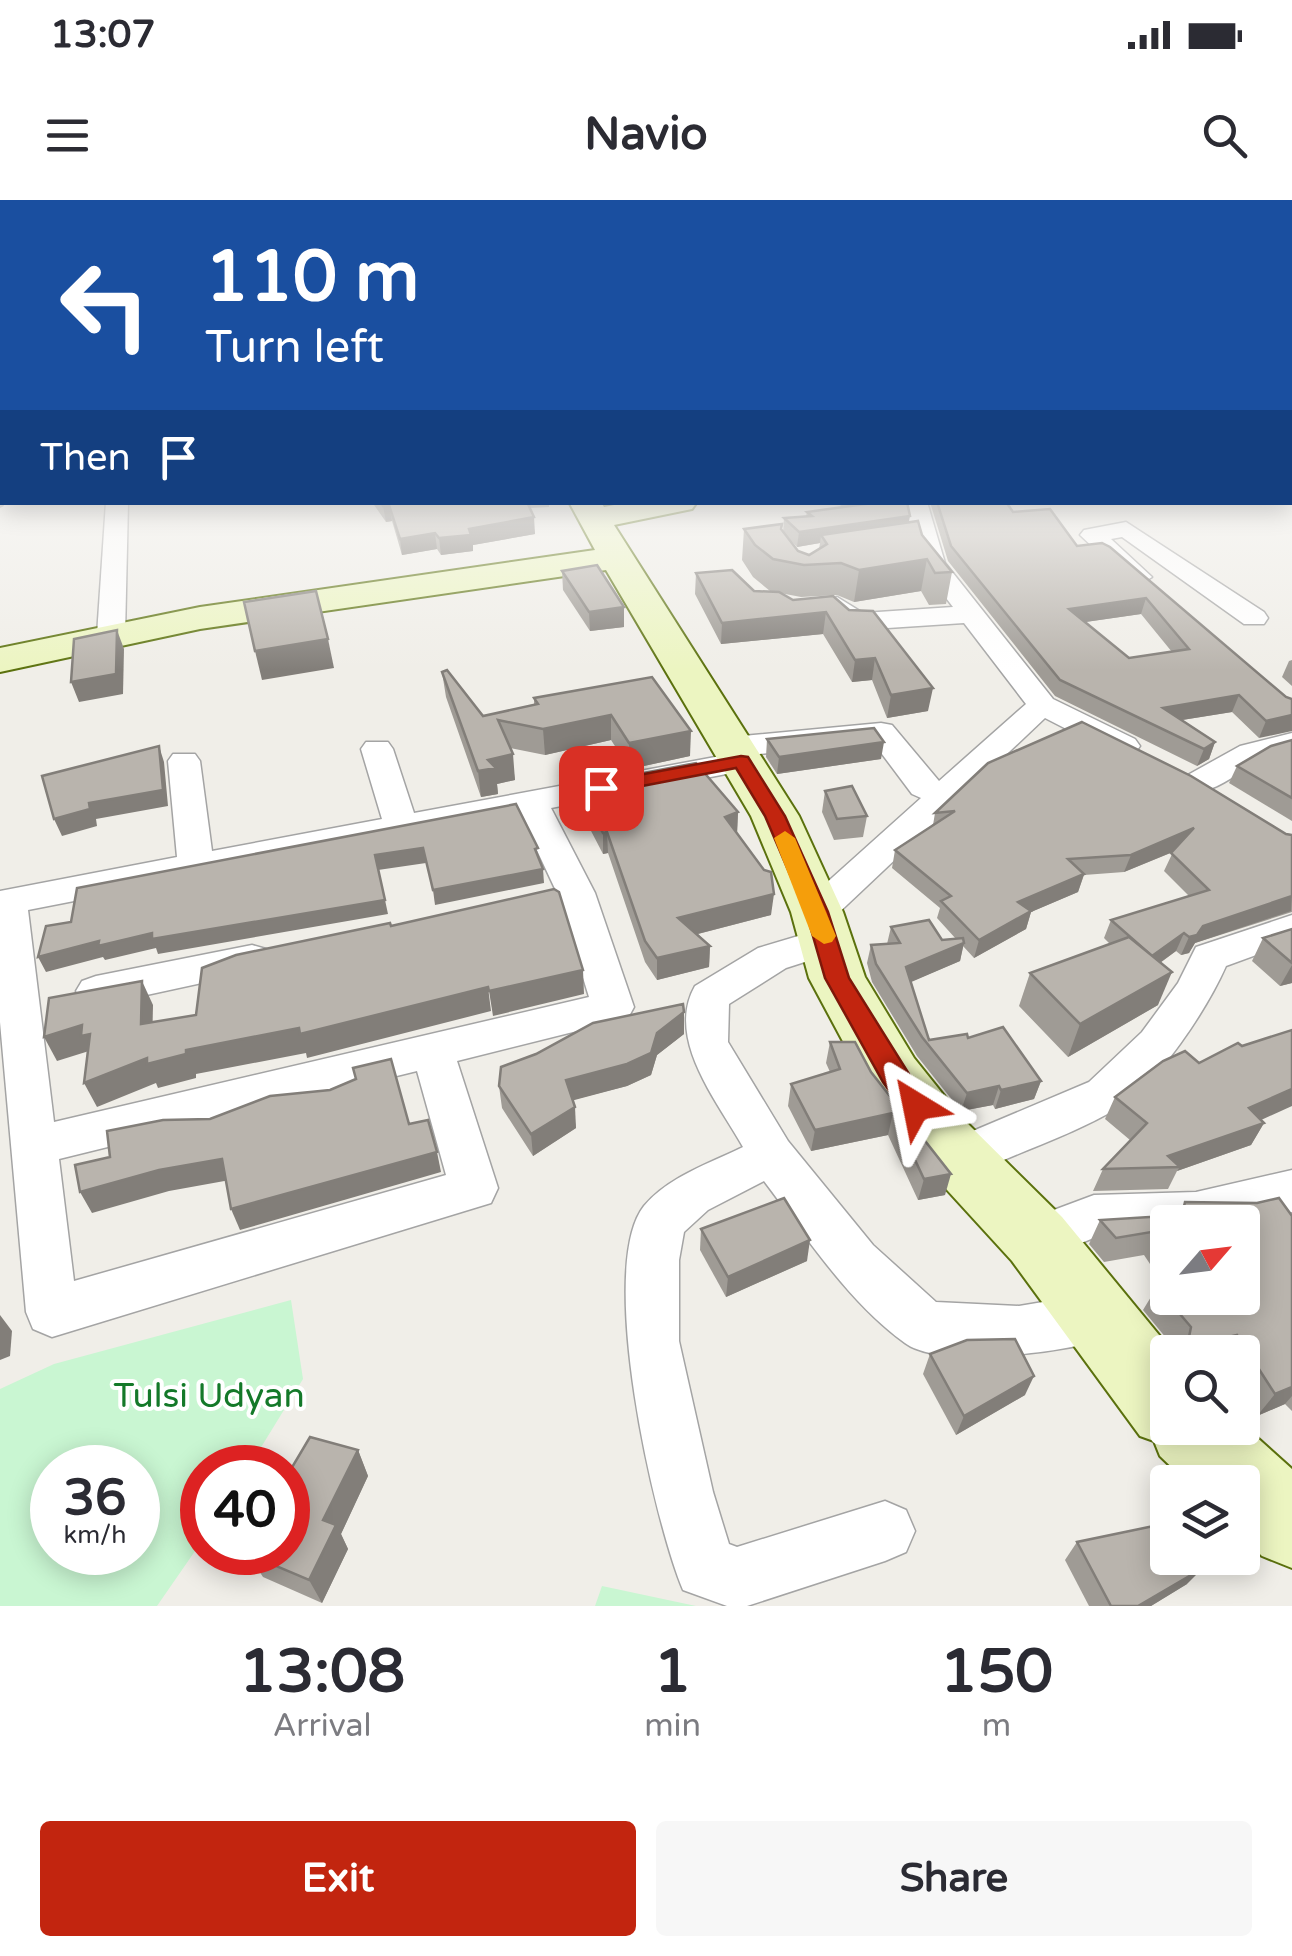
<!DOCTYPE html>
<style>
body{margin:0;font-family:"Varela Round",sans-serif;background:#f7f7f7;color:#2b2b33;height:100vh;display:flex;flex-direction:column;font-size:38px;white-space:nowrap}
*{box-sizing:border-box;margin:0}
p{font-size:32px;color:#7c7c81}
.icon{flex:none;width:55px;height:55px;fill:none;stroke:currentColor;stroke-width:2;stroke-linecap:round;stroke-linejoin:round}
.map{position:relative;height:1406px;overflow:hidden}
.details{display:flex;flex-direction:column;background:#fff;flex:1}
.details>*{flex:none}
.guide{position:absolute;left:0px;top:0px;width:1292px;height:305px;box-shadow:0 5px 25px #0003;background:#1a4fa0;color:#fff;overflow:hidden}
.needle{width:65px;rotate:62deg}
.controls{position:absolute;left:1150px;top:1005px;display:grid;gap:20px}
.controls a{display:grid;place-items:center;width:110px;height:110px;border-radius:10px;background:#fff;box-shadow:0 5px 25px #0003;font-size:50px}
.speed{position:absolute;left:30px;top:1245px;display:flex;gap:20px;font-size:50px;font-weight:700;text-align:center}
.speed>*{display:grid;place-content:center;width:130px;height:130px;border-radius:50%;background:#fff;box-shadow:0 5px 25px #0003;line-height:1}
.speed small{font-size:25px;font-weight:400}
.speed .limit{border:15px solid #d22;background:#fff;color:#111}
.pin{position:absolute;display:grid;place-items:center;width:85px;height:85px;color:#fff;margin:-42px;border-radius:20px;box-shadow:0 5px 15px #0006}
.me{position:absolute;width:110px;margin:-55px;rotate:325deg;stroke-linejoin:round;filter:drop-shadow(0 0 8px #0008)}
.turn{display:flex;align-items:center;gap:35px;height:210px;padding:0 40px;font-size:45px}
.turn .icon{width:130px;height:130px;stroke-width:2.5}
.turn b{display:block;font-size:70px;line-height:85px}
.then{display:flex;align-items:center;height:95px;padding:0 40px;background:#0003;gap:20px;font-size:38px}
.eta{display:flex;justify-content:space-evenly;align-items:center;height:170px;text-align:center}
.eta b{font-size:60px;font-weight:700;line-height:70px}
.cta{display:flex;gap:20px;margin-top:auto;padding:20px 40px}
.cta a{flex:1;height:115px;border-radius:10px;background:#c2250f;color:#fff;font-size:40px;font-weight:700;line-height:115px;text-align:center}
.cta a+a{background:#f7f7f7;color:#2b2b33}
.status{display:flex;justify-content:space-between;align-items:center;height:70px;padding:0 50px;background:#fff;direction:ltr}
.status svg{height:28px;fill:currentColor}
header{display:flex;justify-content:space-between;align-items:center;height:130px;padding:0 40px;background:#fff;font-size:45px;font-weight:700}
.map>svg:first-child{display:block}
.park{fill:#c9f6d2;fill-rule:evenodd}
.lines{fill:none;stroke-linecap:round;stroke-linejoin:round}
.street-casing{stroke:#a4a4a4;stroke-width:3}
.secondary-casing{stroke:#5b710d;stroke-width:4}
.street{fill:#fff;fill-rule:evenodd}
.secondary{fill:#ecf5c1;fill-rule:evenodd}
.wall{fill:#9f9b95;fill-rule:evenodd}
.shaded-wall{fill:#827e79}
.building{fill:#b9b4ad;stroke:#827e79;stroke-width:2.5;fill-rule:evenodd}
.route{fill:#c2250f;stroke:#7e180a;stroke-width:2.5}
.slow{fill:#f59e0b}
.labels{text-anchor:middle;stroke-width:8;stroke-linejoin:round;paint-order:stroke}
.near-park-label{font-size:35px;fill:#147929;stroke:#fff}
</style>
<div class="status"><b>13:07</b><svg viewBox="0 0 49 12"><path d="M0 12V9h3v3zM5 12V6h3v6zM10 12V3h3v9zM15 12V0h3v12zM26 1h20v11H26zM47 4h2v5h-2z"/></svg></div>
<header><svg class="icon" aria-label="menu" viewBox="0 0 24 24"><path d="M4 6h16M4 12h16M4 18h16"/></svg>Navio<svg class="icon" aria-label="search" viewBox="0 0 24 24"><circle cx="10" cy="10" r="6"/><path d="M15 15l6 6"/></svg></header>
<div class="map">
<svg width="1292" height="1406" viewBox="0 0 1292 1406">
<rect width="100%" height="100%" fill="#f0eee8"/>
<!-- park -->
<g class="park">
<path d="M291,1100L303,1179L249,1267L202,1268V1341L157,1406H0V1189L54,1164ZM52,1268H138V1352H52Z"/>
<polygon points="602,1386 696,1406 595,1406"/>
</g>
<g class="lines">
<!-- street casing -->
<g class="street-casing">
<g id="street">
<polygon points="106,302 128,302 125,435 111,443 97,435"/>
<path d="M904,302H927L945,363L1053,499L1135,539L1140,546L1135,553H1113L1045,518L830,721L817,725L804,721L798,712L804,703L921,598L912,594L873,542L750,555L757,562L752,569L551,608L595,693L634,807L628,818L613,822L457,861L498,988L491,1003L52,1137L33,1129L26,1112L0,822V691L177,657L168,561L173,554H195L200,561L212,651L382,619L361,549L366,542H388L393,549L414,613L726,555L716,547L721,540L732,537L881,523L892,525L939,581L1026,504L964,423L857,430L847,428L824,405L837,397L863,413L953,407L920,364ZM520,614L557,693L589,797L54,922L28,710ZM417,871L446,975L74,1081L59,959Z"/>
<polygon points="1126,322 1264,412 1268,418 1264,424 1244,424 1122,337 1111,339 1152,377 1139,385 1130,382 1080,335 1084,330"/>
<path d="M1292,533V552C1282,555 1270,556 1260,561C1236,572 1214,597 1186,590L1181,583L1186,576L1240,546Z"/>
<path d="M1292,715V742L1226,766C1207,809 1158,884 1118,908C1074,934 1022,951 976,972L959,978L942,972L936,958L942,944L1089,882L1142,832L1178,783L1196,747Z"/>
<path d="M825,728L839,731L844,741L839,751L786,768L729,804L728,842L788,941L873,1045L936,1102L1019,1106L1097,1093L1116,1100L1123,1118L1116,1136C1075,1151 941,1170 905,1143C849,1103 805,1035 764,981L708,1010L684,1032L679,1060V1141L713,1292L729,1344L737,1347L885,1301L906,1310L915,1331L906,1352L885,1361L747,1406H727L683,1390C654,1321 596,1067 644,1006C668,977 710,963 743,947C718,902 665,839 695,786L758,748Z"/>
<polygon points="252,745 266,749 272,759 266,769 96,806 82,801 76,791 82,781 96,776"/>
<polygon points="1292,970 1292,1012 1242,1023 1168,1022 1168,1035 1096,1037 1037,1061 1019,1055 1012,1039 1019,1023 1094,995 1196,992"/>
</g>
</g>
<!-- secondary casing -->
<g class="secondary-casing">
<polygon id="secondary" points="569,302 601,302 604,307 629,302 697,302 692,309 614,325 799,616 843,712 865,777 914,858 962,918 1062,1017 1173,1152 1168,1152 1168,1228 1242,1228 1242,1224 1292,1269 1292,1368 1262,1356 1242,1337 1242,1282 1187,1282 1160,1256 1154,1241 1140,1236 1012,1061 916,956 870,892 809,778 791,712 751,616 606,370 200,429 0,472 0,448 200,407 595,350"/>
</g>
<!-- street -->
<use href="#street" class="street"/>
<!-- secondary -->
<use href="#secondary" class="secondary"/>
</g>
<!-- wall -->
<g class="wall">
<polygon points="372,302 549,302 549,307 530,308 535,334 473,345 473,351 441,355 437,349 402,355 392,321 386,322"/>
<polygon points="835,302 907,302 909,323 922,335 952,372 946,404 929,405 921,391 854,402 837,395 801,397 780,393 793,400 833,396 928,511 887,518 872,480 852,482 823,434 721,444 695,394 696,373 754,391 776,392 770,391 753,377 742,360 744,329 782,331 798,351 809,355 819,349 820,343 797,347 783,332 784,318 806,316 807,312 843,307"/>
<path d="M930,302H1006L1013,312L1077,346L1286,497L1259,538L1232,512L1182,520L1215,542L1209,559L1197,566L1055,496L948,361ZM1141,414L1172,452L1129,458L1085,422Z"/>
<polygon points="562,371 624,407 624,427 590,431 563,390"/>
<polygon points="1292,460 1292,486 1282,477 1289,461"/>
<polygon points="442,472 483,516 534,505 534,498 652,477 690,556 630,569 611,540 545,555 510,548 515,580 497,584 498,594 481,597 446,497"/>
<polygon points="767,539 881,559 777,574 766,557"/>
<polygon points="1292,540 1292,621 1229,583 1237,566"/>
<polygon points="988,563 1292,635 1292,712 1195,743 1189,753 1181,755 1176,751 1160,763 1158,805 1068,857 1019,806 1030,773 1110,744 1104,738 1111,720 1189,696 1164,671 1173,652 1124,672 1084,675 1078,692 1031,712 1026,729 974,758 963,746 960,761 910,782 929,840 968,838 1041,881 1034,899 995,909 993,905 961,911 917,856 872,782 867,763 871,745 887,744 891,727 942,740 956,739 937,718 940,708 892,668 895,650 933,625 935,613"/>
<polygon points="569,587 738,612 737,633 771,715 698,734 710,746 709,767 657,780 645,762 608,653 603,654 590,629 571,608"/>
<polygon points="825,591 867,616 863,637 834,640 822,612"/>
<polygon points="1292,729 1292,783 1280,786 1252,761 1263,738"/>
<polygon points="684,812 684,834 657,855 651,875 627,886 572,900 576,928 533,956 502,908 499,886"/>
<polygon points="830,842 871,872 945,995 918,1000 888,935 811,951 788,906 791,884 830,872 826,863"/>
<polygon points="1242,846 1261,920 1264,923 1251,945 1177,971 1168,989 1093,991 1103,969 1130,940 1105,919 1115,897"/>
<path d="M1185,1002L1292,1016V1211L1285,1204L1257,1216L1242,1193V1152H1175L1176,1150L1143,1110L1157,1087L1164,1085L1144,1055L1104,1062L1089,1044L1100,1020L1178,1015ZM1168,1022L1242,1098H1168Z"/>
<polygon points="701,1029 807,1061 726,1097 700,1050"/>
<polygon points="930,1154 1025,1195 956,1235 923,1174"/>
<polygon points="358,1250 368,1276 341,1334 348,1349 322,1403 263,1377 248,1354"/>
<polygon points="1077,1342 1187,1384 1151,1406 1089,1406 1065,1360"/>
</g>
<!-- shaded-wall -->
<g class="shaded-wall">
<polygon points="2,283 2,302 4,306 0,308 0,284"/>
<polygon points="389,305 392,321 386,322 383,306"/>
<polygon points="910,316 907,331 821,335 820,343 797,347 799,332"/>
<polygon points="534,317 535,334 473,345 473,351 441,355 439,338 469,329"/>
<polygon points="435,333 437,349 402,355 400,339"/>
<polygon points="927,359 921,391 854,402 859,370"/>
<polygon points="1146,398 1141,414 1065,425 1069,409"/>
<polygon points="624,407 624,427 590,431 589,412"/>
<polygon points="826,412 823,434 721,444 722,423"/>
<polygon points="117,430 124,449 123,494 79,502 71,482"/>
<polygon points="328,439 334,468 262,480 255,451"/>
<polygon points="875,458 872,480 852,482 855,460"/>
<polygon points="933,488 928,511 887,518 891,495"/>
<polygon points="1239,495 1232,512 1157,524 1163,508"/>
<polygon points="611,515 611,540 545,555 543,529"/>
<polygon points="1292,515 1292,531 1259,538 1266,521"/>
<polygon points="691,531 690,556 630,569 629,543"/>
<polygon points="884,542 881,559 777,574 779,557"/>
<polygon points="1215,542 1209,559 1197,566 1204,549"/>
<polygon points="159,546 164,562 168,606 96,619 97,626 62,636 54,619 89,603"/>
<polygon points="513,554 515,580 497,584 498,594 481,597 478,571 488,560"/>
<polygon points="738,612 737,634 725,617"/>
<polygon points="1194,628 1187,646 1124,672 1131,655"/>
<polygon points="607,632 608,653 603,654 603,633"/>
<polygon points="423,648 426,663 378,670 375,655"/>
<polygon points="543,669 544,683 435,705 433,690"/>
<polygon points="1084,674 1078,692 1031,712 1026,729 974,758 979,740 1018,702"/>
<polygon points="774,694 771,715 678,739 678,718"/>
<polygon points="1292,696 1291,711 1195,743 1189,753 1181,755 1189,737 1203,726"/>
<polygon points="385,700 388,714 158,754 156,748 105,760 103,757 46,772 38,757 99,741"/>
<polygon points="1184,733 1176,751 1143,775 1151,757"/>
<polygon points="964,743 960,761 902,786 906,767"/>
<polygon points="710,746 709,767 657,780 657,758"/>
<polygon points="1292,765 1292,783 1280,786"/>
<polygon points="583,770 584,794 493,816 489,791"/>
<polygon points="1172,772 1158,805 1068,857 1080,824"/>
<polygon points="142,781 153,805 152,849 141,824"/>
<polygon points="488,787 491,811 307,858 306,853 196,874 196,878 158,888 156,883 97,907 84,883 147,858"/>
<polygon points="684,812 684,834 657,855 651,875 627,886 567,902 566,880 657,833"/>
<polygon points="82,825 90,834 89,851 57,861 44,837"/>
<polygon points="1041,881 1034,899 995,909 1001,890"/>
<polygon points="999,886 993,905 961,911 967,893"/>
<polygon points="1292,889 1292,906 1237,931 1249,908"/>
<polygon points="575,907 576,928 533,956 531,934"/>
<polygon points="893,913 888,935 811,951 815,930"/>
<polygon points="1264,923 1251,945 1177,971 1180,967 1168,956"/>
<polygon points="437,952 441,972 240,1030 231,1009"/>
<polygon points="222,959 230,980 169,991 92,1013 80,992 159,970"/>
<polygon points="951,974 945,995 918,1000 924,979"/>
<polygon points="810,1040 807,1061 726,1097 728,1077"/>
<polygon points="0,1115 12,1131 10,1156 0,1160"/>
<polygon points="1237,1135 1225,1152 1183,1152 1187,1147"/>
<polygon points="1034,1176 1025,1195 956,1235 964,1216"/>
<polygon points="1292,1187 1292,1196 1285,1204 1257,1216 1275,1194"/>
<polygon points="358,1250 368,1276 341,1334 348,1349 322,1403 309,1380 323,1320"/>
<polygon points="1203,1368 1187,1384 1151,1406 1138,1406"/>
</g>
<!-- building -->
<g class="building">
<polygon points="381,302 527,302 534,317 469,329 471,335 439,338 435,333 400,339 389,305 383,306"/>
<polygon points="863,302 907,302 910,316 799,332 784,318 812,316 807,312 865,304"/>
<path d="M937,302H1006L1013,312L1050,309L1077,346L1102,343L1110,347L1286,497L1292,499V515L1266,521L1239,495L1163,508L1215,542L1204,549L1060,480L951,346ZM1146,398L1189,449L1129,458L1069,409Z"/>
<polygon points="918,321 922,335 952,372 935,373 927,359 859,370 841,363 804,365 773,359 755,345 744,329 782,324 781,329 798,351 809,355 827,344 821,335"/>
<polygon points="597,365 624,407 589,412 562,371"/>
<polygon points="732,370 754,391 779,392 793,400 833,396 849,410 873,411 933,488 891,495 875,458 855,460 826,412 722,423 696,373"/>
<polygon points="316,391 328,439 255,451 244,402"/>
<polygon points="117,430 116,474 71,482 74,439"/>
<polygon points="447,470 483,516 538,504 534,498 652,477 691,531 629,543 611,515 543,529 498,520 513,554 488,560 496,568 478,571 442,472"/>
<polygon points="1082,522 1191,576 1286,634 1292,635 1292,696 1203,726 1197,735 1189,737 1184,733 1152,756 1111,720 1209,690 1171,653 1194,628 1131,655 1068,659 1084,674 1018,702 1031,711 979,740 941,701 951,696 895,650 955,611 935,613 988,563"/>
<polygon points="874,528 884,542 779,557 767,539"/>
<polygon points="1292,540 1292,598 1237,566 1271,546"/>
<polygon points="159,546 163,590 89,603 90,609 54,619 42,576"/>
<polygon points="696,563 738,612 725,617 764,670 771,672 774,694 678,718 710,746 657,758 645,741 607,632 603,633 589,608 569,587"/>
<polygon points="852,586 867,616 837,619 825,591"/>
<polygon points="516,604 538,648 535,649 543,669 433,690 423,648 375,655 385,700 152,739 152,733 98,746 99,741 38,757 46,726 71,722 77,688"/>
<polygon points="554,689 559,692 583,770 489,791 488,787 300,834 299,828 186,850 186,854 147,864 147,858 84,883 90,834 81,836 82,825 44,837 49,798 142,781 141,824 196,815 202,768 236,755 390,723 391,726"/>
<polygon points="929,720 942,740 963,738 964,743 906,767 929,840 967,834 968,838 1003,827 1041,881 1001,890 999,886 967,893 922,837 876,764 871,745 900,743 891,727"/>
<polygon points="1292,729 1292,763 1263,738"/>
<polygon points="1129,737 1172,772 1080,824 1030,773"/>
<polygon points="683,804 684,812 657,833 651,853 627,864 566,880 575,907 531,934 499,886 501,867 536,854 593,823"/>
<polygon points="1292,830 1292,889 1249,908 1264,923 1168,956 1180,967 1103,969 1147,923 1115,897 1163,861 1185,851 1199,863 1238,843 1242,846"/>
<polygon points="830,842 855,842 871,872 951,974 924,979 893,913 815,930 791,884 840,869"/>
<polygon points="391,859 409,924 428,920 437,952 231,1009 222,959 159,970 80,992 75,965 110,957 107,931 163,920 210,919 270,896 330,890 356,879 353,868"/>
<polygon points="784,998 810,1040 728,1077 701,1029"/>
<polygon points="1279,998 1292,1016 1292,1187 1275,1194 1237,1135 1187,1147 1191,1127 1157,1087 1168,1085 1168,1098 1242,1098 1242,1022 1168,1022 1168,1047 1157,1031 1116,1038 1100,1020 1182,1015 1185,1002 1257,1003"/>
<polygon points="1015,1139 1034,1176 964,1216 930,1154 967,1140"/>
<polygon points="310,1237 358,1250 323,1320 336,1325 309,1380 248,1354 288,1352 288,1274"/>
<polygon points="1168,1323 1168,1358 1196,1358 1203,1368 1138,1406 1111,1406 1077,1342"/>
</g>
<!-- sky -->
<linearGradient id="sky" x2="0" y2="1"><stop stop-color="#90bde2"/><stop offset="0.58" stop-color="#f8f7f5"/><stop offset="1" stop-color="#f8f7f5" stop-opacity="0"/></linearGradient>
<rect width="1292" height="470" fill="url(#sky)"/>
<!-- route -->
<polygon class="route" points="741,556 748,557 785,616 828,712 849,778 929,906 925,914 916,917 906,914 883,882 825,778 806,712 765,616 736,568 601,594 591,588 601,582"/>
<!-- slow -->
<polygon class="slow" points="785,631 795,638 836,736 832,742 824,744 812,736 774,638"/>
<g class="labels">
<!-- near-park labels -->
<g class="near-park-label">
<text x="209" y="1207">Tulsi Udyan</text>
</g>
</g>
</svg>
<div class="controls">
<a><svg class="needle" viewBox="-14 -14 28 28"><path d="M0-13l5 13h-10z" fill="#e53935"/><path d="M0 13l5-13h-10z" fill="#7c7c81"/></svg></a>
<a><svg class="icon" aria-label="search" viewBox="0 0 24 24"><circle cx="10" cy="10" r="6"/><path d="M15 15l6 6"/></svg></a>
<a><svg class="icon" aria-label="layers" viewBox="0 0 24 24"><path d="M12 4l9 5-9 5-9-5zM3 14l9 5 9-5"/></svg></a>
</div>
<div class="speed"><div>36<small>km/h</small></div><div class="limit">40</div></div>
<div class="pin" style="left:601px;top:588px;background:#d93025"><svg class="icon" aria-label="arrive" viewBox="0 0 24 24"><path d="M6 21V4h12l-3 4 3 4H6"/></svg></div>
<svg class="me" style="left:916px;top:906px" viewBox="-20 -20 40 40"><path d="M0-17L14 15 0 8-14 15z" fill="#c2250f" stroke="#fff" stroke-width="4"/></svg>
<div class="guide">
<div class="turn"><svg class="icon" aria-label="left" viewBox="0 0 24 24"><path d="M17 20v-9H6M10 6l-5 5 5 5"/></svg><div><b>110 m</b>Turn left</div></div>
<div class="then">Then<svg class="icon" aria-label="arrive" viewBox="0 0 24 24"><path d="M6 21V4h12l-3 4 3 4H6"/></svg></div>
</div>
</div>
<section class="details">
<div class="eta">
<div><b>13:08</b><p>Arrival</p></div>
<div><b>1</b><p>min</p></div>
<div><b>150</b><p>m</p></div>
</div>
<div class="cta"><a>Exit</a><a>Share</a></div>
</section>
